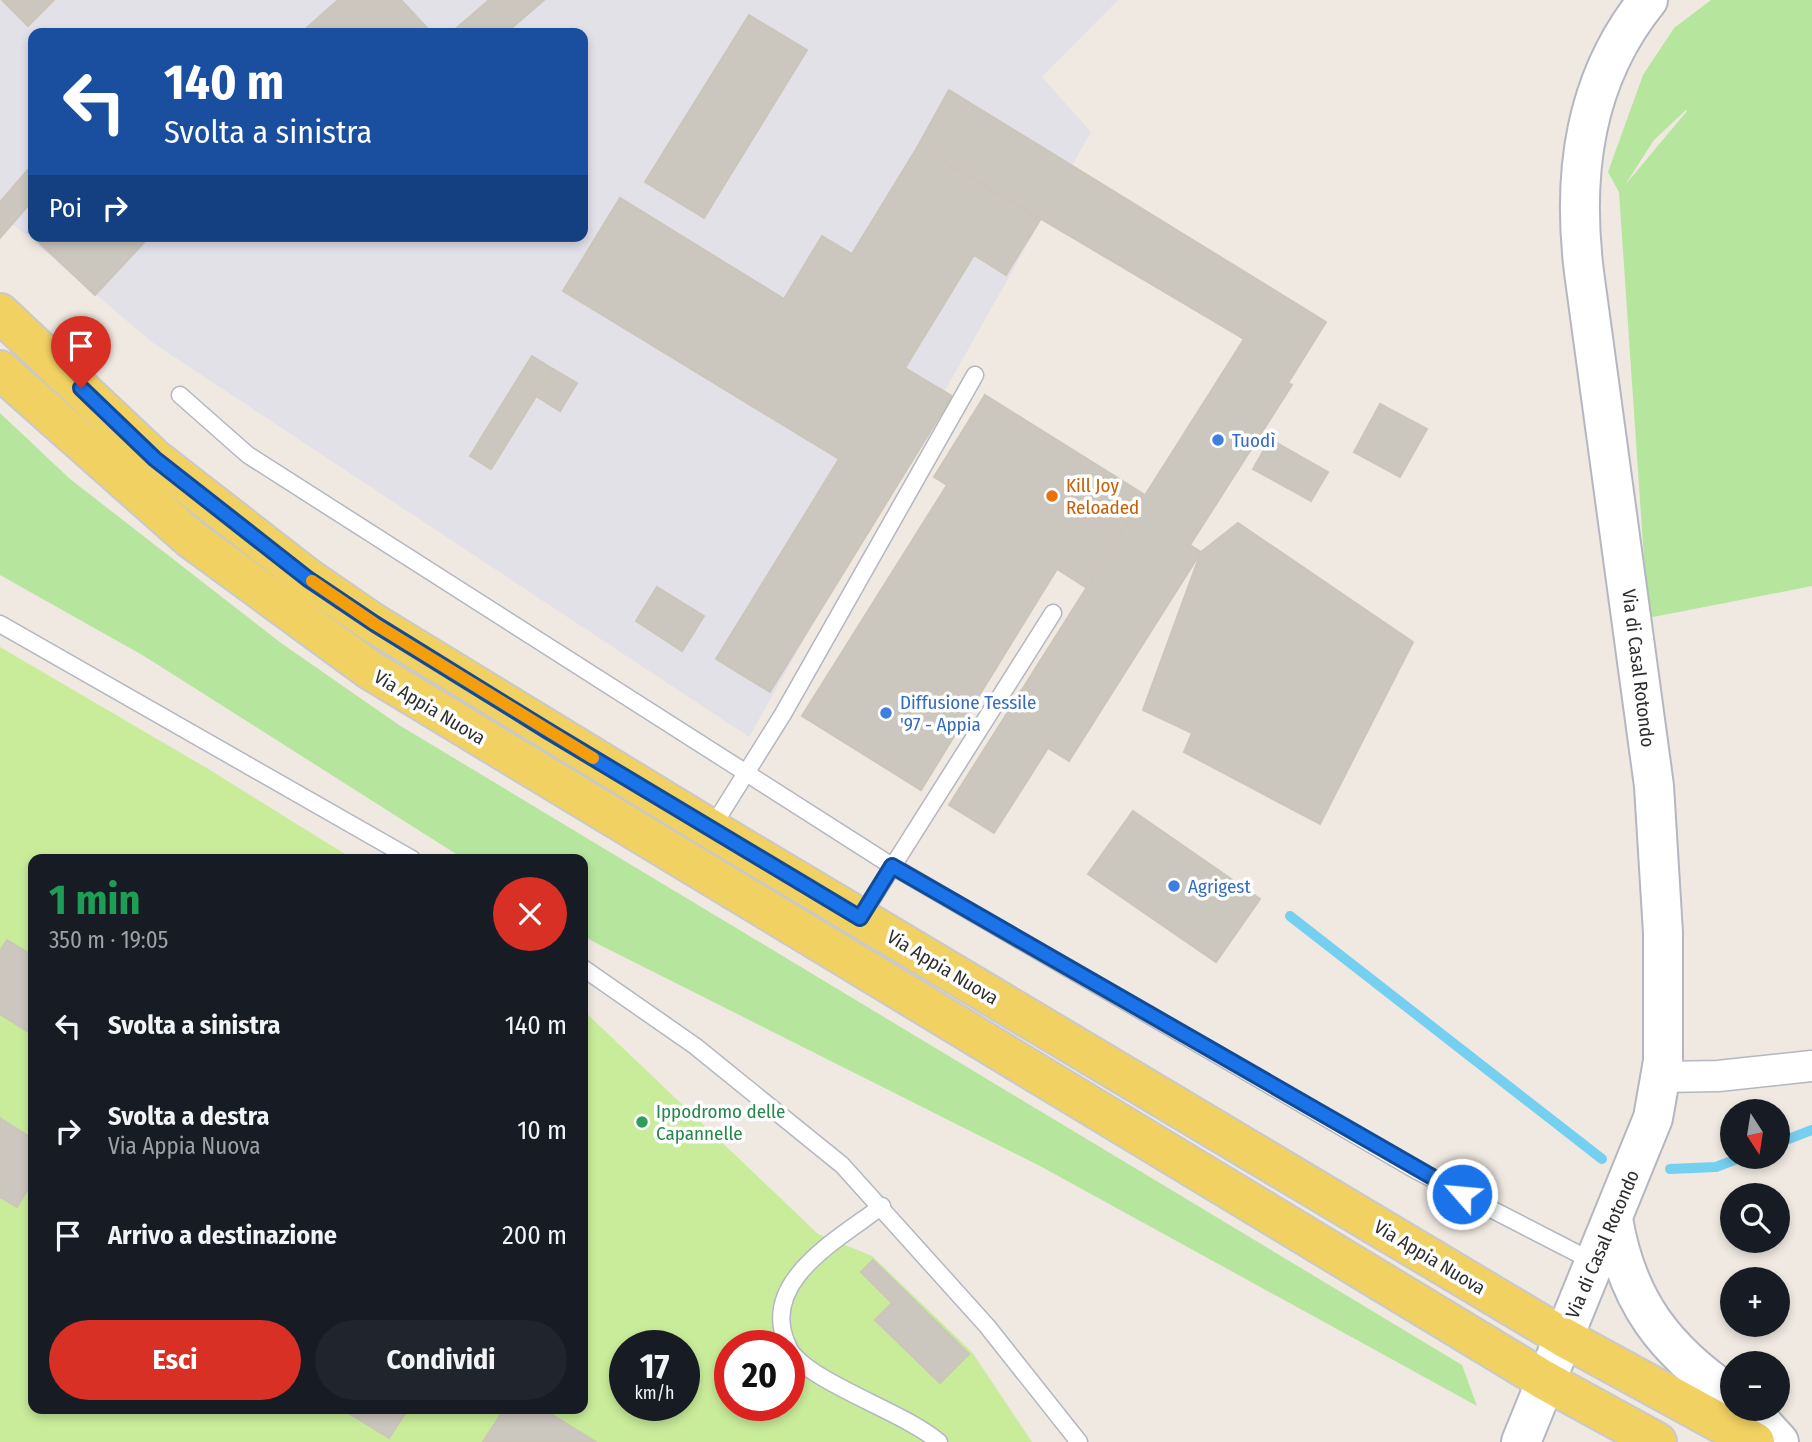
<!DOCTYPE html>
<html lang="it">
<meta charset="utf-8">
<style>
body{margin:0;font-family:"Fira Sans Condensed",sans-serif;background:#20242c;color:#f1f3f6;height:100vh;display:flex;flex-direction:column;font-size:26px;white-space:nowrap}
*{box-sizing:border-box;margin:0}
p{font-size:23px;color:#9ea1a6}
.icon{flex:none;width:38px;height:38px;fill:none;stroke:currentColor;stroke-width:2;stroke-linecap:round;stroke-linejoin:round}
.map{position:relative;flex:1;overflow:hidden}
.details{position:absolute;left:28px;top:854px;width:560px;height:560px;display:flex;flex-direction:column;background:#171b24;border-radius:14px;box-shadow:0 4px 10px #0003}
.details>*{flex:none}
.hud{position:absolute;left:28px;top:28px;width:560px;height:214px;border-radius:14px;box-shadow:0 4px 10px #0003;background:#1a4fa0;color:#fff;overflow:hidden}
.needle{width:46px;rotate:168deg}
.controls{position:absolute;left:1720px;top:1099px;display:grid;gap:14px}
.controls a{display:grid;place-items:center;width:70px;height:70px;border-radius:50%;background:#171b24;box-shadow:0 4px 10px #0003;font-size:35px}
.speed{position:absolute;left:609px;top:1330px;display:flex;gap:14px;font-size:35px;font-weight:700;text-align:center}
.speed>*{display:grid;place-content:center;width:91px;height:91px;border-radius:50%;background:#171b24;box-shadow:0 4px 10px #0003;line-height:1}
.speed small{font-size:18px;font-weight:400}
.speed .limit{border:10px solid #d22;background:#fff;color:#111}
.pin{position:absolute;display:grid;place-items:center;width:60px;height:60px;color:#fff;margin:-72px -30px;border-radius:50% 50% 50% 0;rotate:-45deg;box-shadow:0 0 7px #0007}
.pin .icon{rotate:45deg}
.me{position:absolute;width:77px;margin:-38px;rotate:297deg;stroke-linejoin:round;filter:drop-shadow(0 0 5px #0008)}
.turn{display:flex;align-items:center;gap:24px;height:147px;padding:0 21px;font-size:32px}
.turn .icon{width:91px;height:91px;stroke-width:2.5}
.turn b{display:block;font-size:49px;line-height:60px}
.then{display:flex;align-items:center;height:66px;padding:0 21px;background:#0003;gap:14px;font-size:26px}
.round{display:grid;place-items:center;flex:none;width:74px;height:74px;border-radius:37px;background:#20242c}
.headline{display:flex;align-items:center;justify-content:space-between;height:119px;padding:0 21px}
h1{font-size:42px;font-weight:700;line-height:52px;color:#1e9e55}
.action{display:flex;gap:14px;margin-top:auto;padding:14px 21px}
.action a{flex:1;height:80px;border-radius:42px;background:#d93025;color:#fff;font-size:28px;font-weight:700;line-height:80px;text-align:center}
.action a+a{background:#20242c;color:#f1f3f6}
ul{padding:0;list-style:none}
li{display:flex;align-items:center;gap:21px;height:105px;padding:0 21px}
li div{flex:1}
li b{display:block;font-size:26px}
li em{font-style:normal}
.map>svg:first-child{display:block}
.industrial{fill:#e3e1e8;fill-rule:evenodd}
.green{fill:#b6e59e;fill-rule:evenodd}
.pitch{fill:#c9ec9a;fill-rule:evenodd}
.lines{fill:none;stroke-linecap:round;stroke-linejoin:round}
.stream{stroke:#75cff0;stroke-width:10}
.building{fill:#cbc7bf;stroke:#cbc5ba;stroke-width:2}
.service-casing{stroke:#b4b7c1;stroke-width:19}
.minor-casing{stroke:#b4b7c1;stroke-width:33}
.tertiary-casing{stroke:#b4b7c1;stroke-width:42}
.primary-casing{stroke:#c9c9c9;stroke-width:42}
.service{stroke:#fff;stroke-width:16}
.minor{stroke:#fff;stroke-width:30}
.tertiary{stroke:#fff;stroke-width:38}
.primary{stroke:#f2d163;stroke-width:38}
.route-casing{stroke:#114b97;stroke-width:18}
.route{stroke:#1a73e8;stroke-width:12}
.slow{stroke:#f59e0b;stroke-width:12}
.shop-dot{fill:#3f7fe0;stroke:#fff;stroke-width:2.5}
.food-dot{fill:#e8710a;stroke:#fff;stroke-width:2.5}
.leisure-dot{fill:#2e9e5b;stroke:#fff;stroke-width:2.5}
.labels{text-anchor:middle;stroke-width:7;stroke-linejoin:round;paint-order:stroke}
.shop-label{font-size:19px;fill:#366cbe;stroke:#fff;text-anchor:start}
.food-label{font-size:19px;fill:#c56008;stroke:#fff;text-anchor:start}
.street-label{font-size:19px;fill:#2e2e2e;stroke:#fff}
.leisure-label{font-size:19px;fill:#27864d;stroke:#fff;text-anchor:start}
</style>
<div class="map">
<svg width="1812" height="1442" viewBox="0 0 1812 1442">
<rect width="100%" height="100%" fill="#efe9e1"/>
<!-- industrial -->
<path class="industrial" d="M0,0H1118L1042,77L1091,132L749,737L153,343L0,213ZM33,33H583V236H33Z"/>
<!-- green -->
<g class="green">
<path d="M1711,0H1812V586L1648,618L1619,192L1608,172L1643,75L1674,28ZM1686,110L1687,111L1625,185L1654,140Z"/>
<polygon points="0,413 70,479 281,643 399,725 1462,1365 1477,1406 1040,1166 594,942 583,935 583,859 464,859 144,656 0,575"/>
</g>
<!-- pitch -->
<path class="pitch" d="M0,647L210,770L353,859H33V1409H583V1010L818,1234L872,1256L972,1352L1032,1442H0ZM625,1346H684V1405H625ZM730,1346H789V1405H730Z"/>
<g class="lines">
<!-- stream -->
<g class="stream">
<polyline points="1290,916 1602,1159"/>
<polyline points="1778,1143 1812,1130"/>
<polyline points="1670,1169 1716,1167 1742,1157"/>
</g>
</g>
<!-- building -->
<g class="building">
<polygon points="2,0 54,0 28,26"/>
<polygon points="338,0 401,0 430,31 301,33"/>
<polygon points="489,0 544,0 506,33 451,33"/>
<polygon points="749,15 807,50 704,218 645,182"/>
<polygon points="949,90 1326,322 1288,383 1292,385 1190,545 1201,552 1069,761 1048,748 994,833 949,805 1244,339 918,146"/>
<polygon points="918,146 1040,220 1006,275 974,255 905,368 952,396 770,692 716,659 839,459 563,291 620,198 784,299 822,236 852,254"/>
<polygon points="33,164 33,200 0,238 0,202"/>
<polygon points="33,227 33,236 150,236 95,295 28,232"/>
<polygon points="532,356 553,369 491,469 470,456"/>
<polygon points="553,369 577,383 560,411 536,396"/>
<polygon points="985,395 1145,495 1087,588 1057,569 921,790 802,716 947,485 934,477"/>
<polygon points="1380,404 1427,429 1400,477 1354,452"/>
<polygon points="1270,439 1328,472 1311,501 1253,469"/>
<polygon points="1238,523 1413,642 1320,824 1184,752 1192,733 1143,710 1201,552"/>
<polygon points="657,587 704,616 682,651 636,621"/>
<polygon points="1133,811 1260,899 1216,962 1088,874"/>
<polygon points="7,940 33,956 33,1035 0,1014 0,951"/>
<polygon points="0,1118 33,1139 33,1181 17,1207 0,1197"/>
<polygon points="873,1260 969,1354 940,1383 875,1320 892,1303 861,1272"/>
<polygon points="342,1409 408,1409 389,1438"/>
<polygon points="504,1409 543,1409 596,1442 483,1442"/>
</g>
<g class="lines">
<!-- service casing -->
<g class="service-casing">
<g id="service">
<polyline points="180,395 248,455 892,866 1417,1171 1594,1262"/>
<polyline points="0,624 412,859"/>
<polyline points="711,829 783,714 975,375"/>
<polyline points="860,918 1053,613"/>
<polyline points="583,968 695,1046 842,1165 987,1326 1079,1442"/>
<path d="M788,1346C757,1282 839,1239 882,1206"/>
<path d="M789,1349C810,1383 903,1411 939,1442"/>
</g>
</g>
<!-- minor casing -->
<g class="minor-casing">
<polyline id="minor" points="1662,1077 1718,1076 1812,1066"/>
</g>
<!-- tertiary casing -->
<g class="tertiary-casing">
<g id="tertiary">
<path d="M1613,1219C1627,1301 1664,1350 1732,1396"/>
<polyline points="1749,1409 1779,1442"/>
<path d="M1521,1442L1653,1118L1663,1061V933L1654,786L1584,272C1572,174 1584,79 1648,0"/>
</g>
</g>
<!-- primary casing -->
<g class="primary-casing">
<g id="primary">
<polyline points="0,313 155,459 308,578 375,624 711,829 1563,1337 1755,1442"/>
<polyline points="0,370 191,539 370,670 1544,1380 1657,1442"/>
</g>
</g>
<!-- service -->
<use href="#service" class="service"/>
<!-- minor -->
<use href="#minor" class="minor"/>
<!-- tertiary -->
<use href="#tertiary" class="tertiary"/>
<!-- primary -->
<use href="#primary" class="primary"/>
</g>
<g class="lines">
<!-- route casing -->
<g class="route-casing">
<polyline id="route" points="81,388 155,459 308,579 375,624 548,731 860,918 892,866 1462,1194"/>
</g>
<!-- route -->
<use href="#route" class="route"/>
<!-- slow -->
<polyline class="slow" points="312,581 375,624 593,758"/>
</g>
<!-- markers -->
<g class="shop-dot">
<circle cx="1218" cy="440" r="7"/>
<circle cx="886" cy="713" r="7"/>
<circle cx="1174" cy="886" r="7"/>
</g>
<circle class="food-dot" cx="1052" cy="496" r="7"/>
<circle class="leisure-dot" cx="642" cy="1122" r="7"/>
<g class="labels">
<!-- shop labels -->
<g class="shop-label">
<text x="1232" y="447">Tuodì</text>
<text x="900" y="709">Diffusione Tessile<tspan x="900" dy="22">'97 - Appia</tspan></text>
<text x="1188" y="893">Agrigest</text>
</g>
<!-- food labels -->
<g class="food-label">
<text x="1066" y="492">Kill Joy<tspan x="1066" dy="22">Reloaded</tspan></text>
</g>
<!-- street labels -->
<g class="street-label">
<text transform="translate(1639 668) rotate(83)" y="7">Via di Casal Rotondo</text>
<text transform="translate(430 707) rotate(31)" y="7">Via Appia Nuova</text>
<text transform="translate(943 967) rotate(31)" y="7">Via Appia Nuova</text>
<text transform="translate(1602 1244) rotate(-67)" y="7">Via di Casal Rotondo</text>
<text transform="translate(1430 1257) rotate(31)" y="7">Via Appia Nuova</text>
</g>
<!-- leisure labels -->
<g class="leisure-label">
<text x="656" y="1118">Ippodromo delle<tspan x="656" dy="22">Capannelle</tspan></text>
</g>
</g>
</svg>
<div class="controls">
<a><svg class="needle" viewBox="-14 -14 28 28"><path d="M0-13l5 13h-10z" fill="#e53935"/><path d="M0 13l5-13h-10z" fill="#9ea1a6"/></svg></a>
<a><svg class="icon" aria-label="search" viewBox="0 0 24 24"><circle cx="10" cy="10" r="6"/><path d="M15 15l6 6"/></svg></a>
<a>+</a>
<a>−</a>
</div>
<div class="speed"><div>17<small>km/h</small></div><div class="limit">20</div></div>
<div class="pin" style="left:81px;top:388px;background:#d93025"><svg class="icon" aria-label="arrive" viewBox="0 0 24 24"><path d="M6 21V4h12l-3 4 3 4H6"/></svg></div>
<svg class="me" style="left:1462px;top:1194px" viewBox="-20 -20 40 40"><circle r="17" fill="#1a73e8" stroke="#fff" stroke-width="3"/><path d="M0-11L8 9 0 5-8 9z" fill="#fff"/></svg>
<div class="hud">
<div class="turn"><svg class="icon" aria-label="left" viewBox="0 0 24 24"><path d="M17 20v-9H6M10 6l-5 5 5 5"/></svg><div><b>140 m</b>Svolta a sinistra</div></div>
<div class="then">Poi<svg class="icon" aria-label="right" viewBox="0 0 24 24"><path d="M7 20v-9h11M14 6l5 5-5 5"/></svg></div>
</div>
<section class="details">
<div class="headline"><div><h1>1 min</h1><p>350 m · 19:05</p></div><a class="round" style="background:#d93025;color:#fff"><svg class="icon" aria-label="close" viewBox="0 0 24 24"><path d="M6 6l12 12M18 6L6 18"/></svg></a></div>
<ul>
<li><svg class="icon" aria-label="left" viewBox="0 0 24 24"><path d="M17 20v-9H6M10 6l-5 5 5 5"/></svg><div><b>Svolta a sinistra</b></div><em>140 m</em></li>
<li><svg class="icon" aria-label="right" viewBox="0 0 24 24"><path d="M7 20v-9h11M14 6l5 5-5 5"/></svg><div><b>Svolta a destra</b><p>Via Appia Nuova</p></div><em>10 m</em></li>
<li><svg class="icon" aria-label="arrive" viewBox="0 0 24 24"><path d="M6 21V4h12l-3 4 3 4H6"/></svg><div><b>Arrivo a destinazione</b></div><em>200 m</em></li>
</ul>
<div class="action"><a>Esci</a><a>Condividi</a></div>
</section>
</div>
